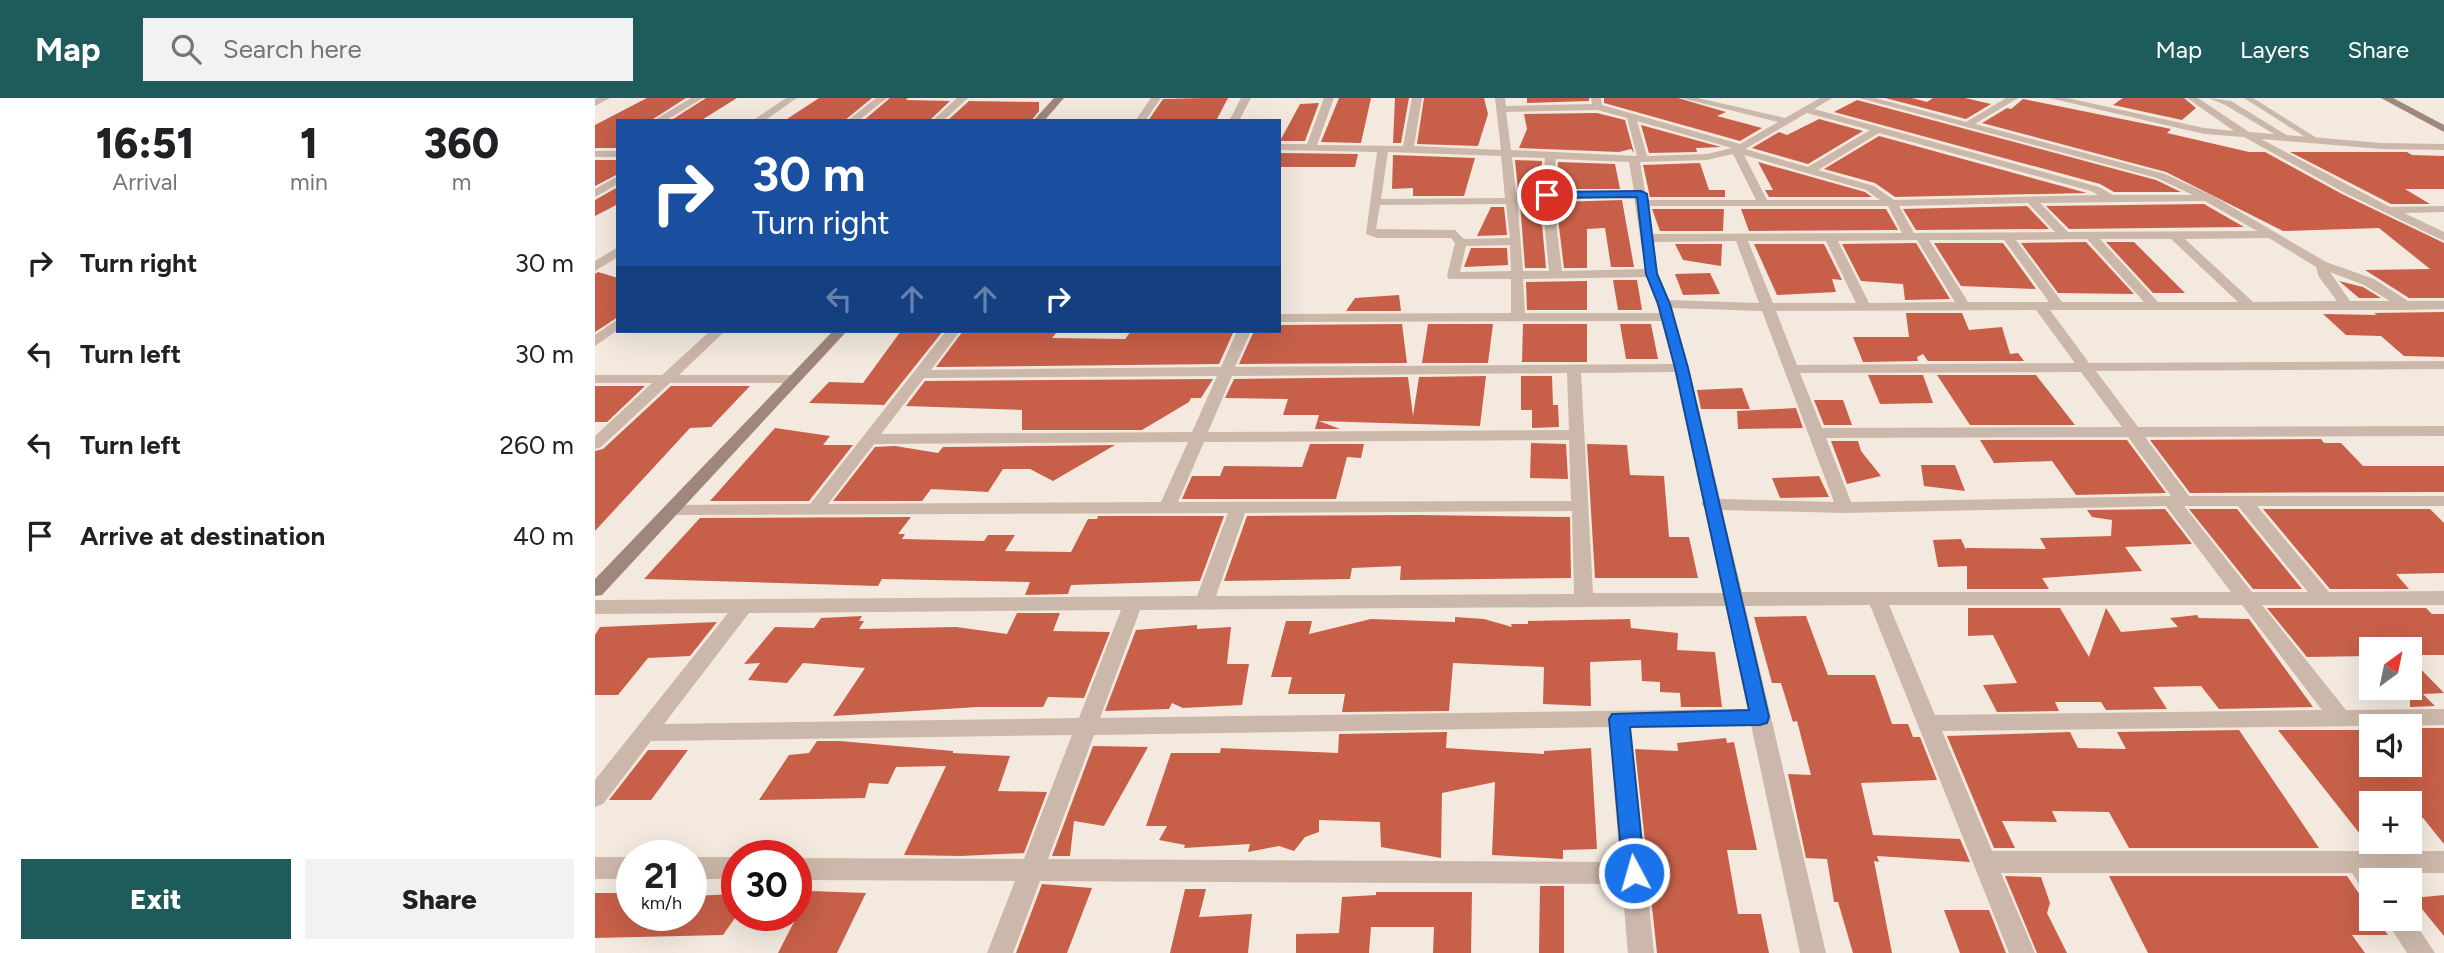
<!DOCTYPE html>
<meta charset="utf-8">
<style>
body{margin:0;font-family:Figtree,sans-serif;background:#f2f2f2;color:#202124;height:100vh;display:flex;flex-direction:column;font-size:26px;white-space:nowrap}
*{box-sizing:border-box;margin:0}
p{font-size:23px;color:#757577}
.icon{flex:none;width:38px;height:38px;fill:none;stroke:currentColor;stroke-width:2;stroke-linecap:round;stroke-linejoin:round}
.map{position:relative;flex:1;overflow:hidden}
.panel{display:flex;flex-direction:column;background:#fff;width:595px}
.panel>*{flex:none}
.banner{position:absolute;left:21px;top:21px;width:665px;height:214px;border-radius:0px;box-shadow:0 7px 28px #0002;background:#1a4fa0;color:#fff;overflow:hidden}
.needle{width:46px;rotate:33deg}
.buttons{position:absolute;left:1764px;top:539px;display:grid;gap:14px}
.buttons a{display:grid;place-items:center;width:63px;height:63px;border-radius:0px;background:#fff;box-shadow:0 7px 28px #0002;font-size:35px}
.speed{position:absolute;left:21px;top:742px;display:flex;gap:14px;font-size:35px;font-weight:700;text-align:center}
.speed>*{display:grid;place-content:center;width:91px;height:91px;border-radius:50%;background:#fff;box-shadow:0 7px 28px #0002;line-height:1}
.speed small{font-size:18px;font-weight:400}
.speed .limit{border:10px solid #d22;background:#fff;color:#111}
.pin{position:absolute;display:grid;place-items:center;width:60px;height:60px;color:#fff;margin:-30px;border:4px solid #fff;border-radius:50%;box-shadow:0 2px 7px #0007}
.me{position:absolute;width:77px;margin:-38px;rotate:354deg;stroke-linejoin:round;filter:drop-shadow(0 0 5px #0008)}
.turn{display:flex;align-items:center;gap:24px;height:147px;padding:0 21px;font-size:32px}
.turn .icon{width:91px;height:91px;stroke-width:2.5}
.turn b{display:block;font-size:49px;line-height:60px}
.lanes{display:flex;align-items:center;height:66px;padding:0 21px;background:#0003;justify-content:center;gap:35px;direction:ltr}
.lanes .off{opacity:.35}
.eta{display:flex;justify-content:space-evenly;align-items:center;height:119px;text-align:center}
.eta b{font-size:42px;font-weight:800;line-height:49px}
.button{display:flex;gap:14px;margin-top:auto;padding:14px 21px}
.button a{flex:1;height:80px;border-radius:0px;background:#1e5c5c;color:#fff;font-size:28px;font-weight:800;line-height:80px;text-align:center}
.button a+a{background:#f2f2f2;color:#202124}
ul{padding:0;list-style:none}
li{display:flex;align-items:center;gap:21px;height:91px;padding:0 21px}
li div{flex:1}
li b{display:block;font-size:26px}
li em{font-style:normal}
header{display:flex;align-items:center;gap:42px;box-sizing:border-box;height:98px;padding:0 35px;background:#1e5c5c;color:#fff}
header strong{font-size:33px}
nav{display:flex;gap:38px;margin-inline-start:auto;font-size:24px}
.search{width:490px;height:63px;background:#f2f2f2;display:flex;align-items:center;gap:18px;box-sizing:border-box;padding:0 24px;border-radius:0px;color:#757577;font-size:26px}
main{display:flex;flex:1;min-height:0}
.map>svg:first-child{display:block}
.building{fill:#c86049}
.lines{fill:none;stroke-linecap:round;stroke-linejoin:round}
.lane{fill:#ccb8aa;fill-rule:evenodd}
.street{fill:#ccb8aa;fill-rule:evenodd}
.secondary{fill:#a0877b;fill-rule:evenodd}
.route{fill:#1a73e8;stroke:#114b97;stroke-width:2}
</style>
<header>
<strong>Map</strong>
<div class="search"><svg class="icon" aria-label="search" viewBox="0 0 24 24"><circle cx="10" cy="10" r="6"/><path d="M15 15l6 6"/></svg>Search here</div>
<nav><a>Map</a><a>Layers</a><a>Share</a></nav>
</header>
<main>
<section class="panel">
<div class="eta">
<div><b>16:51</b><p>Arrival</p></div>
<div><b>1</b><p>min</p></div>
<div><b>360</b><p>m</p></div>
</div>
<ul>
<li><svg class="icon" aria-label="right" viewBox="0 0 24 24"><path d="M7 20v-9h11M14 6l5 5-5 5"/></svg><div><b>Turn right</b></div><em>30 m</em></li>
<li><svg class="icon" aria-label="left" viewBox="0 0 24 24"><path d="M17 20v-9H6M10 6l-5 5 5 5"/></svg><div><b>Turn left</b></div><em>30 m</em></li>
<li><svg class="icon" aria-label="left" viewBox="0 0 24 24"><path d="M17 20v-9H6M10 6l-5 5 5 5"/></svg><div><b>Turn left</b></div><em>260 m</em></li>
<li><svg class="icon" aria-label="arrive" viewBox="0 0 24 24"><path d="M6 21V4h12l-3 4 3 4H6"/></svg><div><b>Arrive at destination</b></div><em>40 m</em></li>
</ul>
<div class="button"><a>Exit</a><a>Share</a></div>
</section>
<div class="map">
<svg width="1849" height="855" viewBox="0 0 1849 855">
<rect width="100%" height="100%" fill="#f3e9df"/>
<!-- building -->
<g class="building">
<polygon points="52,0 91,0 55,23 23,23 23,50 0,50 0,27"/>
<polygon points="111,0 142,0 105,23 75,23"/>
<polygon points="224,0 277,0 249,23 189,23"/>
<polygon points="295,0 313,0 311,2 355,3 334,23 268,23"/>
<polygon points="608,0 633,0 621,23 553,23 568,1"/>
<polygon points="744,0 776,0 766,45 726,44"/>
<polygon points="800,0 814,0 806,45 798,45"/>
<polygon points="829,0 889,0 893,16 883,48 822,46"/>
<polygon points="932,0 994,0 994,3 932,5"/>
<polygon points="1009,0 1083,0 1131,14 1122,18 1167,30 1145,43 1009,5"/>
<polygon points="1290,0 1317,0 1332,4 1338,0 1370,0 1396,6 1371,21"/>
<polygon points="1528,0 1589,0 1601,10 1587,22 1518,7"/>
<polygon points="1428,1 1576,31 1572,35 1654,54 1670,54 1747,96 1849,145 1849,200 1814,200 1770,172 1835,171 1784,130 1688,133 1571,74 1387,25 1412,10 1416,11"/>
<polygon points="1262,2 1561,82 1586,94 1519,94 1505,86 1239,14"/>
<polygon points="374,3 444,4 444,13 436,23 352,23"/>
<polygon points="724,5 710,43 685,43 705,6"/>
<polygon points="1002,15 1030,22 1039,55 1036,51 1024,54 924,50 932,31 929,16"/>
<polygon points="1224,21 1268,33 1213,66 1157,50 1184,34 1192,37"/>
<polygon points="1046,27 1126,49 1101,50 1102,54 1054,55"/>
<polygon points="1284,38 1492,95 1300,99 1280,85 1229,71"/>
<polygon points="1695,54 1812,54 1817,57 1849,58 1849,91 1810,91 1835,106 1796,106"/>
<polygon points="684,55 763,56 760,69 684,69"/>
<polygon points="798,57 880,60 869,98 818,98 818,90 797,91"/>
<polygon points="0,62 23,62 23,76 0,88"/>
<polygon points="920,62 947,63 945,91 923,92"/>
<polygon points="963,64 1020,66 1025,91 961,91"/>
<polygon points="1163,64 1270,94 1277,99 1174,99 1170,92 1178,92"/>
<polygon points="1105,65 1114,92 1130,92 1130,99 1055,99 1048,67"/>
<polygon points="23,89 23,106 0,118 0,102"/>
<polygon points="1027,102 1039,169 1016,169 1010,130 992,131 992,170 969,170 961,104"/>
<polygon points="925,104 945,104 951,170 930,170"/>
<polygon points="1609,106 1649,129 1474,131 1451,108"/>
<polygon points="1432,108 1454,131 1321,132 1308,111"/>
<polygon points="896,109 909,109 912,137 882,138"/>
<polygon points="1057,111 1129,111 1128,133 1065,133"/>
<polygon points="1146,111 1291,111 1303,132 1154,133"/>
<polygon points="1491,144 1539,196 1463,195 1426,145"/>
<polygon points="1511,144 1539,144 1590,195 1558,195"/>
<polygon points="1321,145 1355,201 1310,202 1308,186 1266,183 1247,146"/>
<polygon points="1339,145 1408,145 1441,191 1366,188"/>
<polygon points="1080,146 1127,146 1126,168 1088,162"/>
<polygon points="1159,146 1229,146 1247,182 1237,181 1241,194 1182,197"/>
<polygon points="876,150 912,150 913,167 869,169"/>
<polygon points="3,174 23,180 23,219 0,234 0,176"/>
<polygon points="1115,175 1125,196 1088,197 1080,176"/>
<polygon points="1018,182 1042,182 1047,212 1023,212"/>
<polygon points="992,183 992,212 932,212 931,184"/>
<polygon points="1744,183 1768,189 1786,200 1764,200"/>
<polygon points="804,197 806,213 751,213 760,200"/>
<polygon points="1849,214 1849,259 1809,258 1786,238 1751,237 1728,216 1782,217 1779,215"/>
<polygon points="1311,215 1367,215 1374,232 1407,229 1415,256 1423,255 1429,263 1333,263 1328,256 1322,259 1323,263 1268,264 1258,239 1314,239"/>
<polygon points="807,226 812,265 644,266 658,235 684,235 684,227"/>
<polygon points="833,226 898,226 893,265 827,265"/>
<polygon points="928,226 992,226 992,264 927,264"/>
<polygon points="1025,226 1056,226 1063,261 1031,261"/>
<polygon points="306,233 348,233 289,307 214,305 234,284 268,285"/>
<polygon points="368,233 462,234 457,240 530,241 536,233 638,235 624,266 341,269"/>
<polygon points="1273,277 1328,277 1338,305 1285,306"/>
<polygon points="1342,277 1441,277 1480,327 1375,327"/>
<polygon points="891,278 885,328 724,323 745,331 720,331 724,317 688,317 693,301 630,300 639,281 813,279 818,318 824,279"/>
<polygon points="926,278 957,278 958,307 963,307 964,329 937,330 937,312 926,312"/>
<polygon points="618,281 606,300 596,300 594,304 547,332 427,332 427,312 311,308 330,283"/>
<polygon points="0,288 50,288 12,324 0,324"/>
<polygon points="76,288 155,288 116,329 95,330 0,433 0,353 8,351"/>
<polygon points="1147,290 1155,311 1106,311 1102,292"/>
<polygon points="1219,302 1248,302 1257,327 1229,327"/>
<polygon points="1201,310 1208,330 1143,331 1142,313"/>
<polygon points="180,330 235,338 228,347 258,347 214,403 115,403"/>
<polygon points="1726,341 1729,345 1746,345 1768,368 1849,368 1849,394 1595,395 1555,342"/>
<polygon points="1385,342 1532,342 1571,395 1481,397 1457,363 1399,365"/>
<polygon points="1236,343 1263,343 1266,353 1286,378 1252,386"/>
<polygon points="936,345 971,346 973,381 935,380"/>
<polygon points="715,346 769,346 766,360 752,359 741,401 587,401 597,378 625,378 629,368 707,369"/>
<polygon points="992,346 1032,347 1035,377 1069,378 1074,439 1094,439 1103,480 1000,480"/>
<polygon points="520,347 458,383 435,371 408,371 393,394 336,391 327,403 238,403 280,349 300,348 343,355 348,349"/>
<polygon points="1326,367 1360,367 1370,393 1329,388"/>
<polygon points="1224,378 1234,399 1185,400 1177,380"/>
<polygon points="1570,411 1597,446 1530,449 1547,473 1447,480 1454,491 1372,491 1372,468 1343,469 1338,442 1366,441 1371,452 1371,450 1451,451 1445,440 1516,438 1517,422 1497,419 1492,412"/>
<polygon points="1594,411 1642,411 1707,491 1658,491"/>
<polygon points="1668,411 1835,411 1849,425 1849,475 1801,476 1814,491 1735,491"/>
<polygon points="825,417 975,419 976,480 805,482 806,468 757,470 755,481 629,483 652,418"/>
<polygon points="503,418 629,418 605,483 476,487 473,496 430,497 435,484 287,481 283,488 49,481 105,420 316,419 303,436 310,436 307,441 389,443 393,437 420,437 410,453 476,454 493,421 502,421"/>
<polygon points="1373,510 1465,510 1494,559 1511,510 1526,534 1583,529 1575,520 1602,517 1604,520 1654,521 1718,609 1624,611 1606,588 1558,589 1572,611 1511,612 1506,604 1460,604 1464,613 1402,614 1388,587 1422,585 1398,537 1373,538"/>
<polygon points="1672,510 1831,510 1837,516 1849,516 1849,557 1815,557 1815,551 1776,551 1776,558 1712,559"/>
<polygon points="422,515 465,515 458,533 515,534 489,600 453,599 448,609 383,609 238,618 270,570 208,565 192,585 153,582 165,565 149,566 180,529 219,530 226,520 267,518 264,523 269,523 264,531 361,529 412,536"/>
<polygon points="1211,518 1233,577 1280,577 1297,626 1313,626 1318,639 1325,639 1342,682 1266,685 1278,737 1365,741 1375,764 1282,758 1284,764 1279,763 1297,855 1258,855 1243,804 1239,804 1232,761 1211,760 1193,676 1216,677 1202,623 1198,624 1186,585 1177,585 1159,519"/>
<polygon points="860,519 889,521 917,529 916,526 933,526 933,523 1035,521 1036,530 1083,535 1082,552 1120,554 1127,609 1086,609 1085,595 1065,594 1065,584 1047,583 1046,562 995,564 996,608 948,606 949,569 858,565 854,613 747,614 750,596 693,596 697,579 676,579 691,523 717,523 714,536 776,521 860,524"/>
<polygon points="122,524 95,558 53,560 23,597 0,597 0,537 5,529"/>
<polygon points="602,527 602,531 636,529 632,566 654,566 647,607 588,610 577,605 574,611 510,613 541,532"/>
<polygon points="1815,560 1849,595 1828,596 1840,608 1815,609 1815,597 1811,597 1805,590 1815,590"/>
<polygon points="1815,630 1849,630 1849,746 1828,720 1815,721 1815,705 1776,705 1776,750 1683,632 1776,632 1776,667 1815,667"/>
<polygon points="1644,632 1724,750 1534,750 1514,714 1457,713 1462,724 1407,723 1420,750 1399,750 1352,638 1475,634 1483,650 1531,651 1522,634"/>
<polygon points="852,634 851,650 949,656 949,653 996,650 1002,751 968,752 968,761 897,757 900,684 847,695 846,760 786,749 785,724 724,722 724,734 710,739 699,753 684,748 653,754 655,746 589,750 590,747 564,742 572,728 551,728 576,655 625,655 626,650 743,655 744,636"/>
<polygon points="1131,640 1132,645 1139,644 1162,752 1132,752 1143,816 1166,816 1174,855 1062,855 1040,651 1083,653 1082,645"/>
<polygon points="222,643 245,643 358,653 358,655 415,658 403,693 452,694 429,755 366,758 309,757 351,668 301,669 293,686 274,685 270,700 164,702 194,657 214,655"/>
<polygon points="498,648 553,649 509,728 479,723 475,758 457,758"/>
<polygon points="53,652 93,652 56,702 14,702"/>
<polygon points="1410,778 1446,779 1455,805 1452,815 1472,855 1442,855"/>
<polygon points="1514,778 1752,778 1776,813 1776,821 1782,821 1793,837 1757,837 1770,855 1553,855"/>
<polygon points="447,786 497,790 472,855 421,855"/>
<polygon points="945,788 969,788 969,855 944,855"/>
<polygon points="590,791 611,791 604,819 657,816 653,855 575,855"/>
<polygon points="215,793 271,795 242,855 183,855"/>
<polygon points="781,794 877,794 876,855 838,855 839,829 776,829 774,855 701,855 701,836 744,835 747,799 781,797"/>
<polygon points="0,795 37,795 37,817 96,817 96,798 142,796 142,817 128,837 0,840"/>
<polygon points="1849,797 1849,838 1818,800"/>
<polygon points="1349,812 1394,812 1411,855 1365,855"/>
</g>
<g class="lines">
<!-- lane -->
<g class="lane">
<polygon points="1614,0 1636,3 1693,38 1686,40 1630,7"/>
<polygon points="1649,0 1658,0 1725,42 1718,44"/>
</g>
<!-- street -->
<g class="street">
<polygon points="3,0 15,0 0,8 0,1"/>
<polygon points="96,0 108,0 70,23 58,23"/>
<polygon points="191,0 202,0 169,23 157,23"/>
<polygon points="281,0 292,0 263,23 252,23"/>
<polygon points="362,0 373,0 348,23 337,23"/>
<polygon points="556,0 566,0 550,23 540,23"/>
<polygon points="646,0 656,0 644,23 634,23"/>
<path d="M729,0H739L722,47L808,48L817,0H827L819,48L906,52L900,0H910L911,8L997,6L996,0H1006L1007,7L1145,46L1183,24L1086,0H1103L1190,20L1225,0H1237L1219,11L1504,89L1518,97H1598L1562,80L1264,0H1280L1371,24L1411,0H1423L1380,26L1570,76L1618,98L1731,164L1779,181L1813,203H1849V211L1812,212H1455L1494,265L1849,263V271L1501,273L1543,329L1849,328V338L1550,339L1594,398H1849V408H1662L1734,494L1849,493V507H1667L1751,612L1849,611V627L1347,633L1397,753H1849V775H1784L1788,782H1776V794L1767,791L1757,775H1406L1440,855H1414L1275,507L1150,508L1231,855H1205L1156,627L1035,629L1059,855H1033L1027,786L445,783L418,855H392L420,783L201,782V760L429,761L477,637L56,643L8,706L0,709V682L133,515L0,516V502L602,498L633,415L76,417L67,412L76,407L215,406L351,233H365L336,272L626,269L642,233H656L640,269L1079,266L1067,223L684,224V216L916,215V181H854L852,178L860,145L856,140H782L771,136L782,54L684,52V46H712ZM1002,12L1032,20L1042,58L916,52L911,14ZM1212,15L1275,32L1213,69L1150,51ZM1042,23L1137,50L1112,56L1052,58ZM1284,35L1496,93L1503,97L1299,102L1279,88L1223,72ZM793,54L906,58L910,100L786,101ZM1138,56L1161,102H1051L1053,96L1050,93L1045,64L1112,62ZM1149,57L1271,92L1285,102H1172ZM917,59L950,60L947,94L921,95ZM961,61L1034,64L1039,93L958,94ZM1039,99L1050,171L967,173L958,101ZM922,101H947L954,173H928ZM1607,103H1610L1662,133L1473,134L1445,105ZM1433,105L1460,134L1319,135L1304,108ZM911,106L915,140L869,141L860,132L781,131L785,107ZM1052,108H1293L1307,135L1057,136ZM1674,140L1721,169L1724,179L1742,203L1658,204L1590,141ZM1492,141L1549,204H1467L1421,142ZM1505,141H1576L1643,204H1563ZM1316,142H1322L1360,204L1274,205L1243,143ZM1334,142H1409L1454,204H1373ZM1141,143L1164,205L1074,202L1063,175L1058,144ZM1153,143H1231L1261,205H1178ZM915,147L916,173L865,174L871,148ZM1735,174L1769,187L1795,203H1755ZM1052,179L1065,215H930L928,181ZM1077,210L1167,213L1239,404L1125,401L1094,270ZM1441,212L1480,265L1202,267L1181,213ZM1081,274L1108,403L1106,406L1110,410L1128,495H998L986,275ZM1486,274L1527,329L1227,330L1205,275ZM972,275L974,332L613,334L637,278ZM622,278L597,334L286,336L329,280ZM1533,339L1576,398L1256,404L1231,340ZM974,342L976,403L583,404L609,344ZM593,344L566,404L233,406L279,346ZM1571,408L1636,494H1147L1127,412L1250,415ZM1589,408H1643L1713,494H1657ZM977,413L979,496L621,498L650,415ZM1294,507H1647L1727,612L1340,617ZM1131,508L1153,611L505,620L545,512ZM526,512L484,620L69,626L154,515ZM1014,629L1025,764L453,761L499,637Z"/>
<polygon points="1454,0 1472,0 1609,30 1639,33 1592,0 1603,0 1654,34 1786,45 1849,46 1849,52 1786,51 1666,41 1795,109 1849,108 1849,114 1809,115 1849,134 1849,143 1748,94 1649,39 1609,36"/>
<rect x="0" y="53" width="23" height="6"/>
<polygon points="23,78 23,86 0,99 0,91"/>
<polygon points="23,149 23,159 0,173 0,163"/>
<polygon points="23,221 23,232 0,248 0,237"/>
<polygon points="115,233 130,233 84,277 199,277 206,281 199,285 75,285 6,349 0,351 0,338 57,285 0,285 0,277 67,277"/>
<rect x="0" y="759" width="37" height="22"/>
<rect x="96" y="759" width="46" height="22"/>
<polygon points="1815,817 1840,855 1812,855 1790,821 1815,821"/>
</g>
<!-- secondary -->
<g class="secondary">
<polygon points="459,0 469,0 449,23 438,23"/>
<polygon points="1786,0 1798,0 1849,27 1849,34"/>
<polygon points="238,233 252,233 7,497 0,498 0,481"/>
</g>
</g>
<!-- route -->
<polygon class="route" points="1046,93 1052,96 1062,176 1075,206 1093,270 1174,619 1172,625 1165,627 1035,629 1050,775 1047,781 1039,784 1031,781 1028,775 1014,621 1017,616 1154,612 1080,270 1063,206 1051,176 1042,99 952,100 947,97 952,94"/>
</svg>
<div class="buttons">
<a><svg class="needle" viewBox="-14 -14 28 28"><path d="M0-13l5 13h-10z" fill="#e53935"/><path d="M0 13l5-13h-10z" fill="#757577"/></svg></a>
<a><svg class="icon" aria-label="sound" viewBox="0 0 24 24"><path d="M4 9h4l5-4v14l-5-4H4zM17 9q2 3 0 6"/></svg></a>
<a>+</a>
<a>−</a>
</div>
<div class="speed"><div>21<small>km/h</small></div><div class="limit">30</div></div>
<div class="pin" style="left:952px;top:97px;background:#d93025"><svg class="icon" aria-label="arrive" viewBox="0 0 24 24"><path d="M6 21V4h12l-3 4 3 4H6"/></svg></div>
<svg class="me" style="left:1039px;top:775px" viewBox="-20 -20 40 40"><circle r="17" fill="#1a73e8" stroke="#fff" stroke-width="3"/><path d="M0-11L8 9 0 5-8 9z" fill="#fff"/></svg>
<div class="banner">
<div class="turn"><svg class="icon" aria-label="right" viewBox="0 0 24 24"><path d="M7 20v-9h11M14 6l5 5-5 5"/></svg><div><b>30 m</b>Turn right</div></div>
<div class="lanes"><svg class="icon off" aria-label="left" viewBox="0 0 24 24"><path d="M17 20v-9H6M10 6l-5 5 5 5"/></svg><svg class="icon off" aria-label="ahead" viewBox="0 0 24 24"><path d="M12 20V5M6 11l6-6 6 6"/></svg><svg class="icon off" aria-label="ahead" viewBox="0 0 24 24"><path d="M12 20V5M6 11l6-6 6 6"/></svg><svg class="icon" aria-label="right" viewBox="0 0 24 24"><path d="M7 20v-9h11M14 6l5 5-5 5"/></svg></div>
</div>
</div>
</main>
